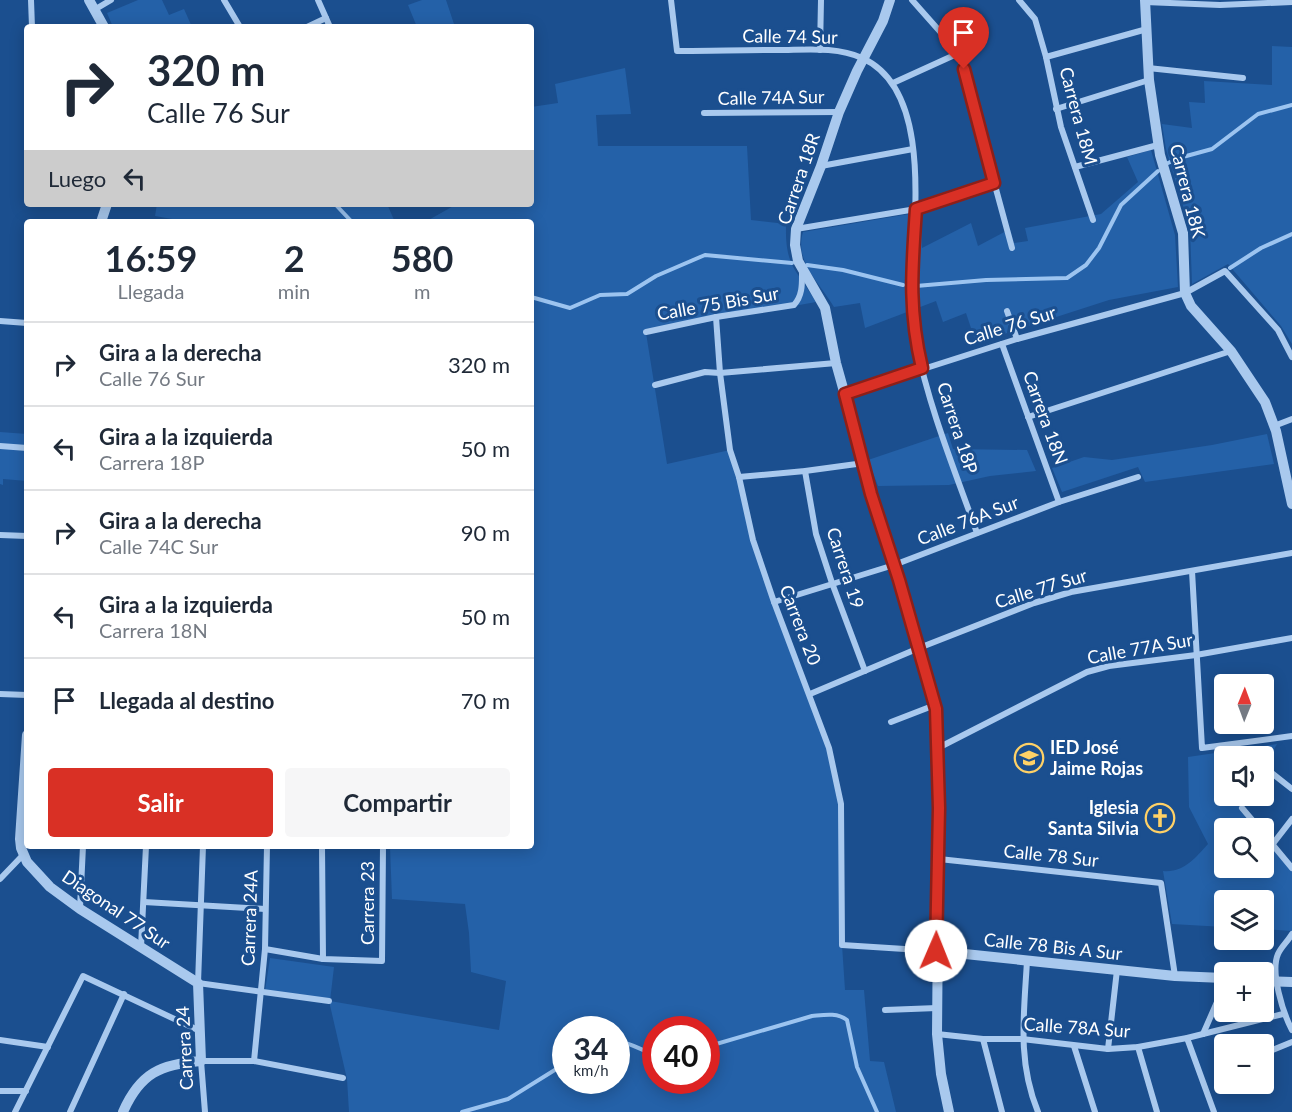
<!DOCTYPE html>
<html lang="es">
<meta charset="utf-8">
<style>
body{margin:0;font-family:Lato,sans-serif;background:#f6f6f7;color:#1f2937;height:100vh;display:flex;flex-direction:column;font-size:22px;white-space:nowrap}
*{box-sizing:border-box;margin:0}
p{font-size:20px;color:#747a83}
.icon{flex:none;width:33px;height:33px;fill:none;stroke:currentColor;stroke-width:2;stroke-linecap:round;stroke-linejoin:round}
.map{position:relative;flex:1;overflow:hidden}
.panel{position:absolute;left:24px;top:219px;width:510px;height:630px;display:flex;flex-direction:column;background:#fff;border-radius:6px;box-shadow:0 3px 15px #0003}
.panel>*{flex:none}
.top-card{position:absolute;left:24px;top:24px;width:510px;height:183px;border-radius:6px;box-shadow:0 3px 15px #0003;background:#fff;color:#1f2937;overflow:hidden}
.needle{width:39px;rotate:1deg}
.fabs{position:absolute;left:1214px;top:674px;display:grid;gap:12px}
.fabs a{display:grid;place-items:center;width:60px;height:60px;border-radius:6px;background:#fff;box-shadow:0 3px 15px #0003;font-size:30px}
.speed{position:absolute;left:552px;top:1016px;display:flex;gap:12px;font-size:30px;font-weight:700;text-align:center}
.speed>*{display:grid;place-content:center;width:78px;height:78px;border-radius:50%;background:#fff;box-shadow:0 3px 15px #0003;line-height:1}
.speed small{font-size:15px;font-weight:400}
.speed .limit{border:9px solid #d22;background:#fff;color:#111}
.pin{position:absolute;display:grid;place-items:center;width:51px;height:51px;color:#fff;margin:-62px -26px;border-radius:50% 50% 50% 0;rotate:-45deg;box-shadow:0 0 6px #0007}
.pin .icon{rotate:45deg}
.me{position:absolute;width:66px;margin:-33px;rotate:1deg;stroke-linejoin:round;filter:drop-shadow(0 0 4px #0008)}
.turn{display:flex;align-items:center;gap:21px;height:126px;padding:0 24px;font-size:27px}
.turn .icon{width:78px;height:78px;stroke-width:2.5}
.turn b{display:block;font-size:42px;line-height:51px}
.then{display:flex;align-items:center;height:57px;padding:0 24px;background:#0003;gap:12px;font-size:22px}
.eta{display:flex;justify-content:space-evenly;align-items:center;height:102px;text-align:center}
.eta b{font-size:36px;font-weight:700;line-height:42px}
.primary-button{display:flex;gap:12px;margin-top:auto;padding:12px 24px}
.primary-button a{flex:1;height:69px;border-radius:6px;background:#d93025;color:#fff;font-size:24px;font-weight:700;line-height:69px;text-align:center}
.primary-button a+a{background:#f6f6f7;color:#1f2937}
ul{padding:0;list-style:none}
li{display:flex;align-items:center;gap:18px;height:84px;padding:0 24px;border-top:2px solid #e0e1e3}
li div{flex:1}
li b{display:block;font-size:22px}
li em{font-style:normal}
.map>svg:first-child{display:block}
.green{fill:#2461a8;fill-rule:evenodd}
.lines{fill:none;stroke-linecap:round;stroke-linejoin:round}
.stream{stroke:#9cc4f0;stroke-width:4}
.minor{stroke:#a9c9ee;stroke-width:6}
.tertiary{stroke:#a9c9ee;stroke-width:10}
.route-casing{stroke:#8d1f18;stroke-width:15}
.route{stroke:#d93025;stroke-width:10}
.labels{text-anchor:middle;stroke-width:6;stroke-linejoin:round;paint-order:stroke}
.street-label{font-size:18px;fill:#fff;stroke:#1b4f8f}
.poi-label{font-size:18px;font-weight:bold;fill:#fff;stroke:#1b4f8f;text-anchor:start}
</style>
<div class="map">
<svg width="1292" height="1112" viewBox="0 0 1292 1112">
<rect width="100%" height="100%" fill="#1b4f8f"/>
<!-- green -->
<g class="green">
<polygon points="138,0 162,0 169,15 184,9 192,27 113,27 107,13"/>
<polygon points="422,0 446,0 455,27 417,27 408,5"/>
<polygon points="1272,46 1292,47 1292,344 1281,326 1228,264 1192,284 1190,229 1166,149 1162,124 1192,128 1189,102 1205,103 1204,81 1272,85"/>
<path d="M625,68L631,114L596,115L598,146H747L751,220L786,224C785,268 796,268 816,302L646,333L667,464L730,450L753,540L829,748L841,804L842,945L845,990H864L870,1061L884,1062L896,1112H349L347,1079L329,1001L265,991L270,958L334,967L330,1001L499,1030L506,981L471,972L469,933L465,904L392,899L390,847L531,846V222H425L457,204H531V107L558,103L555,84ZM566,1029H616V1080H566ZM656,1029H706V1080H656Z"/>
<path d="M1151,150L1175,235L1178,287L1109,300L976,343L966,313L943,322L936,301L865,328L860,303L834,307C820,283 794,262 803,232L921,212L922,248L971,223L978,246L1010,229L1014,243L1028,241L1025,228L1101,214L1138,182L1127,157Z"/>
<polygon points="157,204 387,204 395,222 189,222 155,216"/>
<polygon points="0,432 27,434 27,481 3,479 3,485 0,484"/>
<polygon points="948,433 953,449 1027,450 1036,471 990,476 949,485 878,486 868,460"/>
<polygon points="1267,434 1274,464 1145,482 1138,467 1062,492 1052,468 1084,457 1112,460 1212,445"/>
<path d="M1277,744L1263,769V756H1224V795H1249L1243,808L1259,828H1224V867H1263V833L1292,868V931L1263,929V900H1224V927L1172,924L1163,871C1184,873 1195,858 1208,844L1189,807L1188,757Z"/>
</g>
<g class="lines">
<!-- stream -->
<g class="stream">
<polyline points="1168,163 1179,158 1212,149 1258,114 1292,105"/>
<polyline points="335,204 352,222"/>
<polyline points="807,265 843,270 903,285"/>
<polyline points="1230,268 1261,248 1292,234"/>
<polyline points="916,286 986,280 1067,278 1086,265 1099,248 1121,205 1158,171"/>
<polyline points="531,297 570,308 600,295 627,294 656,276 705,255 792,263"/>
<path d="M616,1041C630,1042 642,1051 656,1055"/>
<path d="M706,1047L812,1016C823,1015 837,1012 847,1020L857,1067L877,1112"/>
<polyline points="462,1112 508,1099 566,1063"/>
</g>
<!-- minor -->
<g class="minor">
<polyline points="31,0 32,27"/>
<polyline points="224,0 240,27"/>
<polyline points="318,0 330,27"/>
<path d="M671,0L677,51C710,51 743,50 777,50C804,50 836,46 862,58C936,91 912,229 911,294C911,310 913,327 916,343C929,408 955,471 977,533"/>
<polyline points="912,0 959,53 1012,248"/>
<polyline points="1019,0 1035,19 1046,57 1061,127 1093,220"/>
<polyline points="1145,2 1220,5 1292,2"/>
<polyline points="94,10 111,0"/>
<polyline points="307,27 326,18"/>
<polyline points="820,50 821,0"/>
<polyline points="1046,57 1147,29"/>
<polyline points="1148,68 1243,78"/>
<polyline points="893,83 959,53"/>
<polyline points="1056,109 1149,80"/>
<polyline points="704,113 839,112"/>
<polyline points="821,166 913,149"/>
<polyline points="1075,167 1158,145"/>
<polyline points="796,229 916,209 994,183"/>
<polyline points="1007,311 1017,339"/>
<polyline points="716,317 720,373 730,450 739,477 753,540 774,602 829,748 841,804 842,945 936,951"/>
<polyline points="0,321 27,323"/>
<path d="M646,332L716,317L794,305C803,295 802,283 802,270"/>
<polyline points="1002,344 1059,502"/>
<polyline points="655,385 705,372 720,373 836,363"/>
<polyline points="845,394 1017,339 1185,293 1225,271 1278,330 1292,357"/>
<polyline points="1028,417 1231,351"/>
<polyline points="1274,426 1292,419"/>
<polyline points="0,446 27,448"/>
<polyline points="805,471 816,534 832,583 865,671"/>
<polyline points="739,477 805,471 864,463"/>
<polyline points="0,535 27,536"/>
<polyline points="1192,571 1202,748 1292,736"/>
<polyline points="774,602 894,565 1059,502 1138,477"/>
<polyline points="0,694 27,695"/>
<polyline points="810,694 919,648 1034,603 1071,592 1292,553"/>
<polyline points="891,722 935,705"/>
<polyline points="938,748 1087,672 1109,666 1196,655 1292,638"/>
<polyline points="1263,766 1292,789"/>
<polyline points="1242,808 1259,828"/>
<polyline points="1263,833 1292,868"/>
<polyline points="1272,845 1292,819"/>
<polyline points="203,846 198,983 329,1001"/>
<polyline points="322,846 323,959"/>
<polyline points="939,859 1161,883 1175,976"/>
<polyline points="0,879 23,855"/>
<polyline points="144,902 265,909"/>
<polyline points="80,908 83,846"/>
<path d="M1292,934C1288,941 1281,947 1278,954C1270,972 1283,1013 1292,1030"/>
<polyline points="141,947 146,846"/>
<polyline points="265,949 323,959 382,961 383,846"/>
<path d="M1027,961C1024,1014 1017,1061 1038,1112"/>
<polyline points="885,1010 937,1008"/>
<polyline points="937,1034 983,1039 1022,1039 1108,1049 1138,1047 1187,1038 1283,1014"/>
<polyline points="1203,1034 1224,986"/>
<polyline points="1187,1038 1214,1112"/>
<polyline points="983,1039 1002,1112"/>
<polyline points="0,1040 48,1047"/>
<polyline points="1074,1046 1095,1112"/>
<polyline points="1138,1047 1157,1112"/>
<polyline points="1108,1049 1117,970"/>
<polyline points="1263,1054 1292,1042"/>
<polyline points="254,1061 265,949 267,846"/>
<polyline points="0,1091 26,1091"/>
<polyline points="15,1112 83,976 200,1031"/>
<polyline points="70,1112 124,994"/>
<polyline points="205,1112 201,1061 254,1061 343,1078"/>
</g>
<!-- tertiary -->
<g class="tertiary">
<polyline points="89,0 104,27"/>
<polyline points="890,0 883,21 857,71 839,112 821,166 796,229 795,245 798,261 825,308 836,363 860,449 871,494 894,565 936,709 939,808 937,1034 941,1074 949,1112"/>
<polyline points="1145,0 1149,80 1160,155 1183,233 1185,293 1191,306 1231,351 1265,402 1276,431 1292,504"/>
<polyline points="101,222 107,204"/>
<path d="M27,735L20,839L21,848L27,862L50,887L80,909L198,983L201,1061C161,1064 140,1073 123,1112"/>
<polyline points="936,951 1175,976 1224,978"/>
<polyline points="1263,981 1292,982"/>
</g>
</g>
<g class="lines">
<!-- route casing -->
<g class="route-casing">
<path id="route" d="M936,951L939,808L936,709L899,580L871,494L845,394L922,368C908,309 912,268 916,209L994,183L964,69"/>
</g>
<!-- route -->
<use href="#route" class="route"/>
</g>
<!-- icons -->
<defs>
<g id="school-ring" transform="scale(1.5)"><circle r="9.5" fill="#1b4f8f" stroke="#ffd166" stroke-width="1.5"/><path d="M0-5L7-2L0 1L-7-2ZM-4 1L0 2.5L4 1V4Q0 6-4 4Z" fill="#ffd166"/></g>
<g id="church-ring" transform="scale(1.5)"><circle r="9.5" fill="#1b4f8f" stroke="#ffd166" stroke-width="1.5"/><path d="M-1.2-6h2.4v3.5h3.3v2.4h-3.3V6h-2.4V-.1h-3.3v-2.4h3.3Z" fill="#ffd166"/></g>
</defs>
<g fill-rule="evenodd">
<use href="#school-ring" x="1029" y="758"/>
<use href="#church-ring" x="1160" y="818"/>
</g>
<g class="labels">
<!-- street labels -->
<g class="street-label">
<text transform="translate(790 37) rotate(1)" y="6">Calle 74 Sur</text>
<text transform="translate(771 98) rotate(-1)" y="6">Calle 74A Sur</text>
<text transform="translate(1078 116) rotate(75)" y="6">Carrera 18M</text>
<text transform="translate(799 179) rotate(-71)" y="6">Carrera 18R</text>
<text transform="translate(1187 191) rotate(76)" y="6">Carrera 18K</text>
<text transform="translate(718 304) rotate(-10)" y="6">Calle 75 Bis Sur</text>
<text transform="translate(1010 326) rotate(-17)" y="6">Calle 76 Sur</text>
<text transform="translate(1045 418) rotate(70)" y="6">Carrera 18N</text>
<text transform="translate(957 428) rotate(72)" y="6">Carrera 18P</text>
<text transform="translate(968 521) rotate(-21)" y="6">Calle 76A Sur</text>
<text transform="translate(845 568) rotate(72)" y="6">Carrera 19</text>
<text transform="translate(1041 589) rotate(-17)" y="6">Calle 77 Sur</text>
<text transform="translate(800 625) rotate(69)" y="6">Carrera 20</text>
<text transform="translate(1140 649) rotate(-10)" y="6">Calle 77A Sur</text>
<text transform="translate(1051 856) rotate(6)" y="6">Calle 78 Sur</text>
<text transform="translate(368 903) rotate(-90)" y="6">Carrera 23</text>
<text transform="translate(116 910) rotate(34)" y="6">Diagonal 77 Sur</text>
<text transform="translate(250 918) rotate(-88)" y="6">Carrera 24A</text>
<text transform="translate(1053 947) rotate(6)" y="6">Calle 78 Bis A Sur</text>
<text transform="translate(1077 1028) rotate(4)" y="6">Calle 78A Sur</text>
<text transform="translate(185 1048) rotate(-93)" y="6">Carrera 24</text>
</g>
<!-- poi labels -->
<g class="poi-label">
<text x="1050" y="754">IED José<tspan x="1050" dy="21">Jaime Rojas</tspan></text>
<text x="1139" y="814" text-anchor="end">Iglesia<tspan x="1139" dy="21">Santa Silvia</tspan></text>
</g>
</g>
</svg>
<div class="fabs">
<a><svg class="needle" viewBox="-14 -14 28 28"><path d="M0-13l5 13h-10z" fill="#e53935"/><path d="M0 13l5-13h-10z" fill="#747a83"/></svg></a>
<a><svg class="icon" aria-label="sound" viewBox="0 0 24 24"><path d="M4 9h4l5-4v14l-5-4H4zM17 9q2 3 0 6"/></svg></a>
<a><svg class="icon" aria-label="search" viewBox="0 0 24 24"><circle cx="10" cy="10" r="6"/><path d="M15 15l6 6"/></svg></a>
<a><svg class="icon" aria-label="layers" viewBox="0 0 24 24"><path d="M12 4l9 5-9 5-9-5zM3 14l9 5 9-5"/></svg></a>
<a>+</a>
<a>−</a>
</div>
<div class="speed"><div>34<small>km/h</small></div><div class="limit">40</div></div>
<div class="pin" style="left:964px;top:69px;background:#d93025"><svg class="icon" aria-label="arrive" viewBox="0 0 24 24"><path d="M6 21V4h12l-3 4 3 4H6"/></svg></div>
<svg class="me" style="left:936px;top:951px" viewBox="-20 -20 40 40"><circle r="19" fill="#fff"/><path d="M0-13L10 11 0 6-10 11z" fill="#d93025"/></svg>
<div class="top-card">
<div class="turn"><svg class="icon" aria-label="right" viewBox="0 0 24 24"><path d="M7 20v-9h11M14 6l5 5-5 5"/></svg><div><b>320 m</b>Calle 76 Sur</div></div>
<div class="then">Luego<svg class="icon" aria-label="left" viewBox="0 0 24 24"><path d="M17 20v-9H6M10 6l-5 5 5 5"/></svg></div>
</div>
<section class="panel">
<div class="eta">
<div><b>16:59</b><p>Llegada</p></div>
<div><b>2</b><p>min</p></div>
<div><b>580</b><p>m</p></div>
</div>
<ul>
<li><svg class="icon" aria-label="right" viewBox="0 0 24 24"><path d="M7 20v-9h11M14 6l5 5-5 5"/></svg><div><b>Gira a la derecha</b><p>Calle 76 Sur</p></div><em>320 m</em></li>
<li><svg class="icon" aria-label="left" viewBox="0 0 24 24"><path d="M17 20v-9H6M10 6l-5 5 5 5"/></svg><div><b>Gira a la izquierda</b><p>Carrera 18P</p></div><em>50 m</em></li>
<li><svg class="icon" aria-label="right" viewBox="0 0 24 24"><path d="M7 20v-9h11M14 6l5 5-5 5"/></svg><div><b>Gira a la derecha</b><p>Calle 74C Sur</p></div><em>90 m</em></li>
<li><svg class="icon" aria-label="left" viewBox="0 0 24 24"><path d="M17 20v-9H6M10 6l-5 5 5 5"/></svg><div><b>Gira a la izquierda</b><p>Carrera 18N</p></div><em>50 m</em></li>
<li><svg class="icon" aria-label="arrive" viewBox="0 0 24 24"><path d="M6 21V4h12l-3 4 3 4H6"/></svg><div><b>Llegada al destino</b></div><em>70 m</em></li>
</ul>
<div class="primary-button"><a>Salir</a><a>Compartir</a></div>
</section>
</div>
